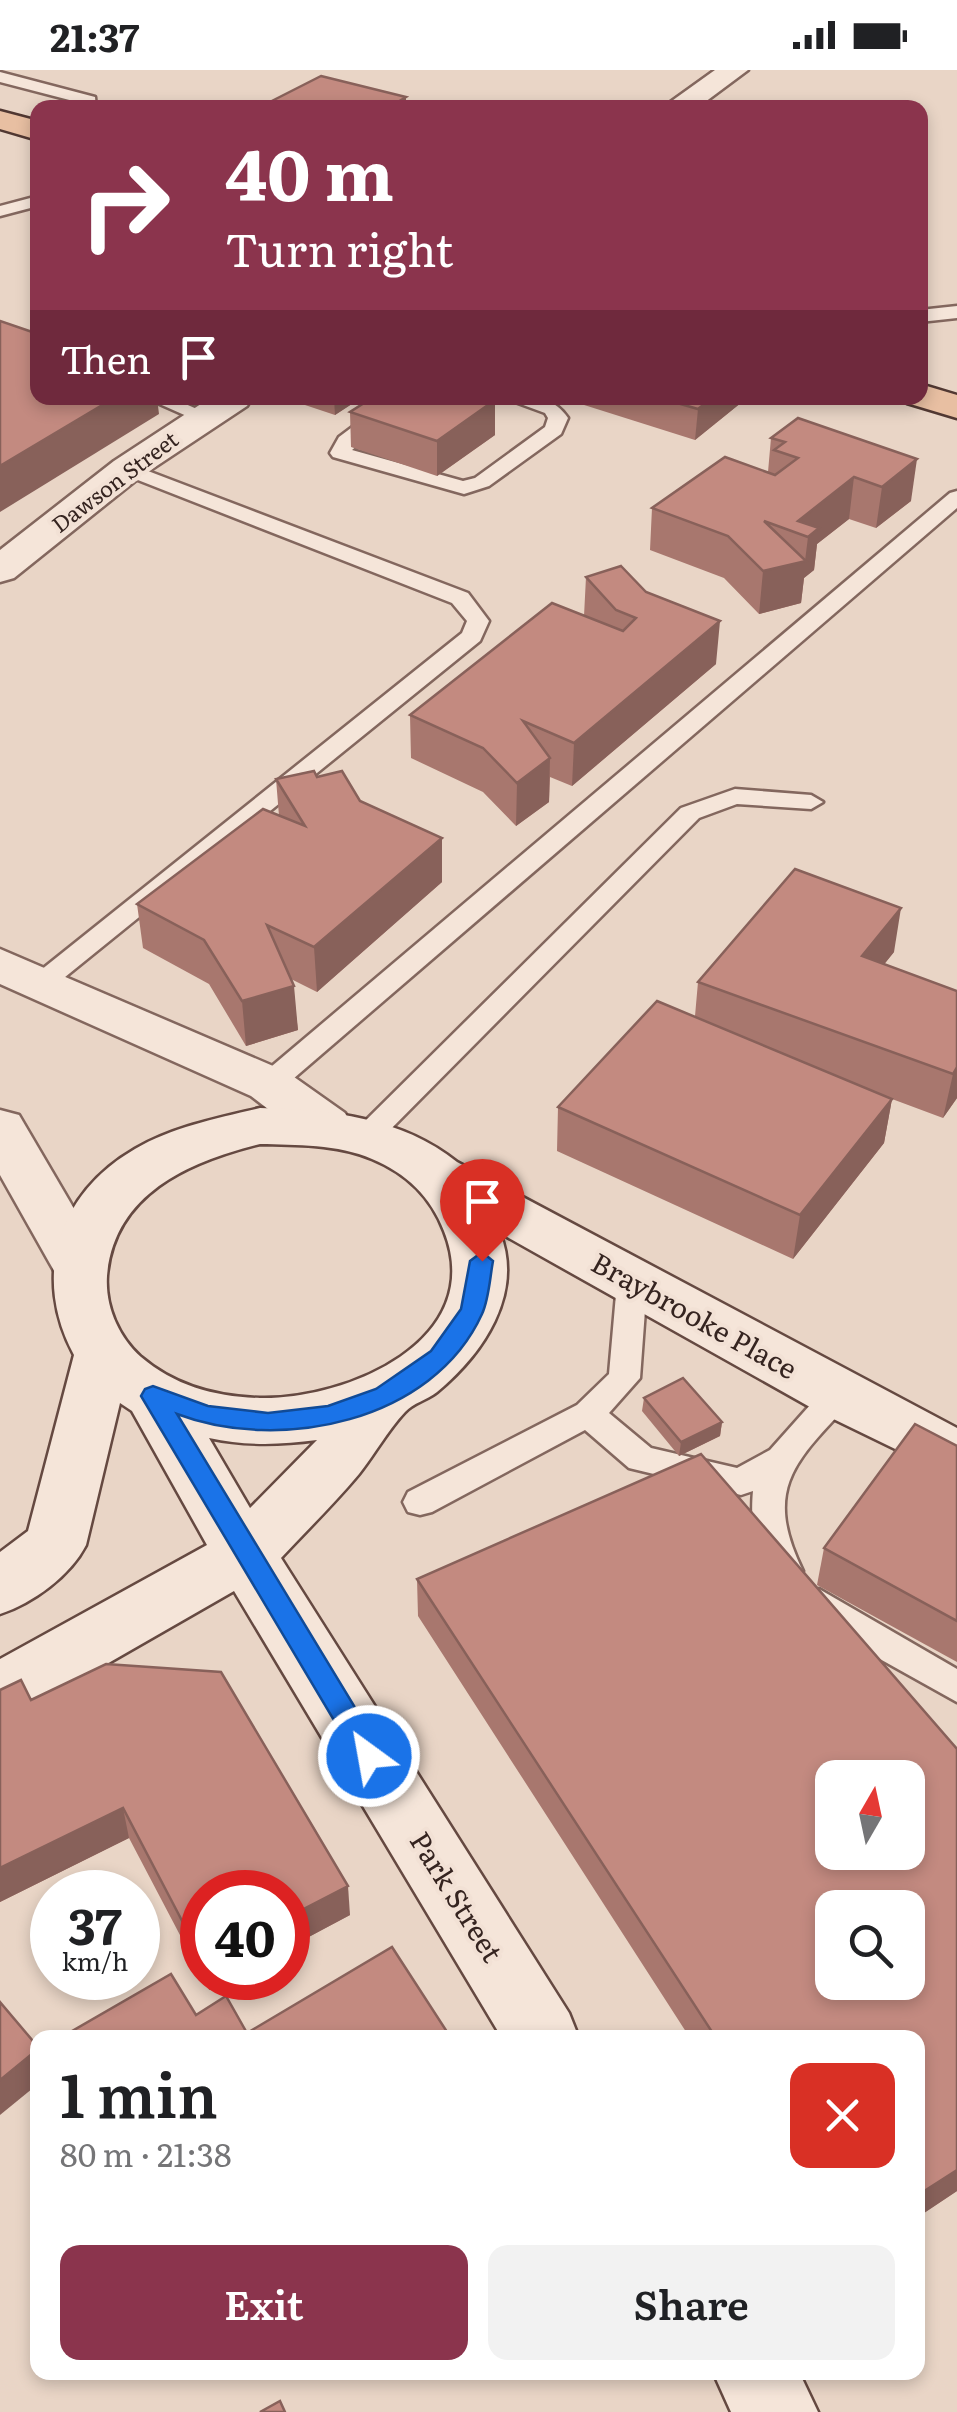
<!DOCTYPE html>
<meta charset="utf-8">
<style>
body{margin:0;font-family:Literata,serif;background:#f2f2f2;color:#202124;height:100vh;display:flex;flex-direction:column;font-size:38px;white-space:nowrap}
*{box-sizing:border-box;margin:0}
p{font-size:32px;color:#757577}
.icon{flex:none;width:55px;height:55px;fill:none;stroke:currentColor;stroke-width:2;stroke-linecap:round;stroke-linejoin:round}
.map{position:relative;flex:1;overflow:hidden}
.side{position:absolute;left:30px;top:1960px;width:895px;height:350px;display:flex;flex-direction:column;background:#fff;border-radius:20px;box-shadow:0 5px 15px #0003}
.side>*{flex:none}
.guide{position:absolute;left:30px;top:30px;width:898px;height:305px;border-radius:20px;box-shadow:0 5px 15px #0003;background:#8b344d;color:#fff;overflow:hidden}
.needle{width:65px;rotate:9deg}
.tools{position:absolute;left:815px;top:1690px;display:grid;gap:20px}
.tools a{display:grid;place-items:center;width:110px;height:110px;border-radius:20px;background:#fff;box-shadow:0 5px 15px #0003;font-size:50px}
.speed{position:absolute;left:30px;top:1800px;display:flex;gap:20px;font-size:50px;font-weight:700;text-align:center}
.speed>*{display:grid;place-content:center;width:130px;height:130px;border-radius:50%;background:#fff;box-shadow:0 5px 15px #0003;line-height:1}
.speed small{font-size:25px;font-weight:400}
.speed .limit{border:15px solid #d22;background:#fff;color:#111}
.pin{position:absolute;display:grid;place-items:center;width:85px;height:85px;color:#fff;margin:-102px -42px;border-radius:50% 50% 50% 0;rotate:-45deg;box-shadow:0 0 10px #0007}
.pin .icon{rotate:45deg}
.me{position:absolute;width:110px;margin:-55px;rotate:328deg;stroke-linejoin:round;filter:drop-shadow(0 0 8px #0008)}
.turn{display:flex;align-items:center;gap:35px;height:210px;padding:0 30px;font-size:45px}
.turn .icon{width:130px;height:130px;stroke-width:2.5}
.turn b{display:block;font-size:70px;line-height:85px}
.then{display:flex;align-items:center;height:95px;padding:0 30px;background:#0003;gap:20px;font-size:38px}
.round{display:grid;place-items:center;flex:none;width:105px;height:105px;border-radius:20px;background:#f2f2f2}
.head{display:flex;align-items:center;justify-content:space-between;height:170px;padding:0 30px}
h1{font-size:60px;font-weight:600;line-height:75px}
.button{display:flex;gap:20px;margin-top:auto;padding:20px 30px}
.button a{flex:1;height:115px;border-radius:20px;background:#8b344d;color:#fff;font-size:40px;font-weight:600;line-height:115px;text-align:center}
.button a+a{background:#f2f2f2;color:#202124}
.status{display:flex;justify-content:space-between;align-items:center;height:70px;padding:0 50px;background:#fff;direction:ltr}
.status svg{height:28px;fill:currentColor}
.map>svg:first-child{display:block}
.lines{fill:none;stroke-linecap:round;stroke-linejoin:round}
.lane-casing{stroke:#83675e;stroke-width:5}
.street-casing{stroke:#83675e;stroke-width:5}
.secondary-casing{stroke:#654941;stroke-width:5}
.primary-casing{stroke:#513832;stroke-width:5}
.lane{fill:#f5e5d9;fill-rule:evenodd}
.street{fill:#f5e5d9;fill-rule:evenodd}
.secondary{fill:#f5e5d9;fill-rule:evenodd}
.primary{fill:#e8bfa2;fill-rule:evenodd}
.wall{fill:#a8776e}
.shaded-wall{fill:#88615a}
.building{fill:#c38a80;stroke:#88615a;stroke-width:2.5;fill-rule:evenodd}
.route{fill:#1a73e8;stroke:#114b97;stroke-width:2.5}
.labels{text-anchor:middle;stroke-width:8;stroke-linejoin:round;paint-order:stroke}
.far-street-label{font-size:22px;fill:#352420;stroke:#f2e1d5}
.street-label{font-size:28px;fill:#352420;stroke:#f2e1d5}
</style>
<div class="status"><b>21:37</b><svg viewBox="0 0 49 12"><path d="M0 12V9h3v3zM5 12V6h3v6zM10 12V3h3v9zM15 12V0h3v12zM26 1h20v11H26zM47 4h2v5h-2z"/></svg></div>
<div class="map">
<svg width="957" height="2342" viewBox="0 0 957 2342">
<rect width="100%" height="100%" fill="#e9d5c6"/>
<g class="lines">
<!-- lane casing -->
<g class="lane-casing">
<g id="lane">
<polygon points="0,2 95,27 96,38 80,38 81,33 0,12"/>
<polygon points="38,126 38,136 0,146 0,136"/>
<polygon points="957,236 957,248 920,252 920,240"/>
<polygon points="146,328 172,328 215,347 205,353 198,351"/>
<path d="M391,328H413L352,380L463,411L475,408L545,357L548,348L545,343L515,332L513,328C536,328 554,327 568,348L561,364L489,416L464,424L333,387L330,383L339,367Z"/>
<polygon points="127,393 468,523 489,551 480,571 49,920 31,920 27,914 31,908 462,563 467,551 452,533 120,403 117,399"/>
<polygon points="957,421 957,438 279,1021 259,1021 255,1014 259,1007 950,423"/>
<polygon points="735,719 811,725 823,732 811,739 737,734 699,748 377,1073 357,1073 353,1066 357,1059 681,738"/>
<path d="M632,1202L643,1205L647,1213L640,1308L609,1343L651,1378L737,1398L770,1380L827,1316L838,1313L849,1316L854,1325L849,1334C794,1392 763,1420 803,1501L798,1511C753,1526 750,1450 753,1421L741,1425L629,1398L585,1360L432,1442L420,1445L408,1442L403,1432L408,1422L577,1335L609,1304L617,1213L621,1205Z"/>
<polygon points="819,1519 957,1599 957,1632 819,1555 802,1533 807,1523"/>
</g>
</g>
<!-- street casing -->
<g class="street-casing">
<g id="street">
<polygon points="715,0 748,0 697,38 662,38"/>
<polygon points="210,328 252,328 247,336 140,407 14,508 0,512 0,480 114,391"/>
<polygon points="0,879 287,1002 345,1043 352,1056 345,1069 326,1074 307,1069 251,1026 0,914"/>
<polygon points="0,1040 19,1045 97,1178 105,1192 97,1206 77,1212 57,1206 0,1105"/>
</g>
</g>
<!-- secondary casing -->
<g class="secondary-casing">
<g id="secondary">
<path d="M260,1038C330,1040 401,1047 457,1092L957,1358V1409L817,1341L500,1163C524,1224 483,1284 437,1322C427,1330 413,1333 405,1342C387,1361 375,1384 359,1404C335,1433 307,1460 281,1488L569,1943L579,1968H502L234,1521L23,1642L0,1650V1589L207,1475L132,1341L120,1333L86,1475C70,1506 33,1533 0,1544V1482L28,1461L74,1285C32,1207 57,1124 135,1079C172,1057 218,1048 260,1038ZM260,1074C296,1075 338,1074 372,1089C406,1103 431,1127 444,1161C488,1271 346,1330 260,1328C216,1327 175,1316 141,1287C119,1267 105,1237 107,1206C114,1124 188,1092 260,1074ZM209,1368C245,1376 280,1375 317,1370L250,1438Z"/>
<polygon points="713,2302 799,2302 818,2342 731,2342"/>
</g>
</g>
<!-- primary casing -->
<g class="primary-casing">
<g id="primary">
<polygon points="0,41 38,51 38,70 0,59"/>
<polygon points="920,314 957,325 957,348 907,333 904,328 920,328"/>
</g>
</g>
<!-- lane -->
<use href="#lane" class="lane"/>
<!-- street -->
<use href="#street" class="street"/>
<!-- secondary -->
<use href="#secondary" class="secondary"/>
<!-- primary -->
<use href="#primary" class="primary"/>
</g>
<!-- wall -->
<g class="wall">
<polygon points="284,328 361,328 335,345"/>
<polygon points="562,328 742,328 742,332 695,370"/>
<polygon points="350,342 495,365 437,406 351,377"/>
<polygon points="798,348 911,431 876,458 849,449 817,474 814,500 804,508 801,533 759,544 724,508 650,480 652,438 768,402 771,368"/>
<polygon points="586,507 646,522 716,594 572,716 550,707 549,732 516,756 483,722 411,688 410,645 584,546"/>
<polygon points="317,707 360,731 442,812 317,922 291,909 298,960 246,976 209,914 143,878 137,834 279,746 276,709"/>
<polygon points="894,882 884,894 957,921 957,1028 943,1048 892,1029 884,1073 793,1189 557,1081 558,1037 695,946 698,912"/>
<polygon points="644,1328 722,1352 720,1366 679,1386 642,1341"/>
<polygon points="957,1376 957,1592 817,1515 824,1478"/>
<polygon points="417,1509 957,1679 957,2121 918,2147 918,1968 690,1968 418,1546"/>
<polygon points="0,1620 31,1630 350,1845 288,1878 288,1822 202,1822 202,1907 129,1768 0,1832"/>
</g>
<!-- shaded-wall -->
<g class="shaded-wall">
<polygon points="406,27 406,38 388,38"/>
<polygon points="114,328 157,328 159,344 0,442 0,396"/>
<polygon points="334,328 361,328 335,345"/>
<polygon points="712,328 742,328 742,332 695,370 698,339"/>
<polygon points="495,330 495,365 437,406 437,371"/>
<polygon points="917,389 911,431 876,458 882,417"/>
<polygon points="854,407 849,449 817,474 814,500 804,508 801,533 759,544 763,501 805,491 808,467 798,451"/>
<polygon points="720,551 716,594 572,716 574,673"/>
<polygon points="550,688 549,732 516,756 517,713"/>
<polygon points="442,768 442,812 317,922 314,877"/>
<polygon points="901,838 894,882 855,931 862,886"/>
<polygon points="294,916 298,960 246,976 242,931"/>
<polygon points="957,997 957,1028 943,1048 953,1004"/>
<polygon points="892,1029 884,1073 793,1189 800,1145"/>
<polygon points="722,1352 720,1366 679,1386 681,1372"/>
<polygon points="123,1738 129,1768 0,1832 0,1798"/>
<polygon points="348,1816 350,1845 288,1878 288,1847"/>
<polygon points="207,1908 232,1908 209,1920"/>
<polygon points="38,1979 38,2014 0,2045 0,2010"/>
<polygon points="957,2100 957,2121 918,2147 918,2125"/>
</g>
<!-- building -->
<g class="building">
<polygon points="321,6 406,27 388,38 258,38"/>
<polygon points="0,251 38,264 38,328 114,328 0,396"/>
<polygon points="372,328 487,328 495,330 437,371 350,342"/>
<polygon points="660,328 712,328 698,339"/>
<polygon points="798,348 917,389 882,417 854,407 798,451 819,458 808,467 764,451 806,491 763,501 728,466 652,438 725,387 775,405 798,388 774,380 785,372 771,368"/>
<polygon points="621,496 646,522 720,551 574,673 523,651 550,688 517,713 483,678 410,645 552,533 623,561 636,548 616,540 586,507"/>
<polygon points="314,701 317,707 342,701 360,731 442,768 314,877 267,855 294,916 242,931 204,870 137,834 263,739 305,756 276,709"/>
<polygon points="795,799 901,838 862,886 957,921 957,997 953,1004 698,912"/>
<polygon points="657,931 892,1029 800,1145 558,1037"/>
<polygon points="683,1308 722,1352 681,1372 644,1328"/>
<polygon points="915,1354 957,1376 957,1551 824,1478"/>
<path d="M701,1384L957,1679V2100L918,2125V1968H716L417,1509ZM832,1708H908V1782H832ZM832,1838H908V1912H832Z"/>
<polygon points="106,1594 221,1602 348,1816 288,1847 288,1822 202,1822 202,1889 123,1738 0,1798 0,1620 21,1610 31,1630"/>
<polygon points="392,1877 451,1968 60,1968 171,1904 196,1945 226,1926 247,1963"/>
<polygon points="0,1932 38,1977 38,1979 0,2010"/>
<polygon points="280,2331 285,2342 260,2342"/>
</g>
<!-- route -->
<path class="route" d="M482,1182L493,1191C490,1207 489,1229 482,1244C433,1352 280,1383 177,1344L379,1677L383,1686L379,1694L369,1698L360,1694L141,1326L145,1319L153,1316L208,1336L268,1343L328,1336L376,1319L431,1281L461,1239L470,1191Z"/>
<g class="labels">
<!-- far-street labels -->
<g class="far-street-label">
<text transform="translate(115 412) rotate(-37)" y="8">Dawson Street</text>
</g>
<!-- street labels -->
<g class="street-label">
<text transform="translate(694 1246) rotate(29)" y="10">Braybrooke Place</text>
<text transform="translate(456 1827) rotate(58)" y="10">Park Street</text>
</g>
</g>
</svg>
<div class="tools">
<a><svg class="needle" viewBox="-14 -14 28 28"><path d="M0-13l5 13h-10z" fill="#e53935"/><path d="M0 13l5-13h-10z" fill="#757577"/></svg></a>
<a><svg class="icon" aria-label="search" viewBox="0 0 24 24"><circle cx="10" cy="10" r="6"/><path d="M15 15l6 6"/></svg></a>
</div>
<div class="speed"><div>37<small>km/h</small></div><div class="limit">40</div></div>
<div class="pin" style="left:482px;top:1191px;background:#d93025"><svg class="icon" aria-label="arrive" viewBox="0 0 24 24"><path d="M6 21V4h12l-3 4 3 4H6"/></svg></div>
<svg class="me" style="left:369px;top:1686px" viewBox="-20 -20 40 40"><circle r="17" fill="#1a73e8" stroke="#fff" stroke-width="3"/><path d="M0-11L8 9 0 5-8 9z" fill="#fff"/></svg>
<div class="guide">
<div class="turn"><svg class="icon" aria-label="right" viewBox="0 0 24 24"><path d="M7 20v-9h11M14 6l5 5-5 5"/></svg><div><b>40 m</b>Turn right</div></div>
<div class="then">Then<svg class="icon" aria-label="arrive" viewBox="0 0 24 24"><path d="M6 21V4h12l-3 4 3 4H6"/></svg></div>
</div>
<section class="side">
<div class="head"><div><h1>1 min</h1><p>80 m · 21:38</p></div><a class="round" style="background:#d93025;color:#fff"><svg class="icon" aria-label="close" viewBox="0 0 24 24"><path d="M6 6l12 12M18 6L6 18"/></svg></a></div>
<div class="button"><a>Exit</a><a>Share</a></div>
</section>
</div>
